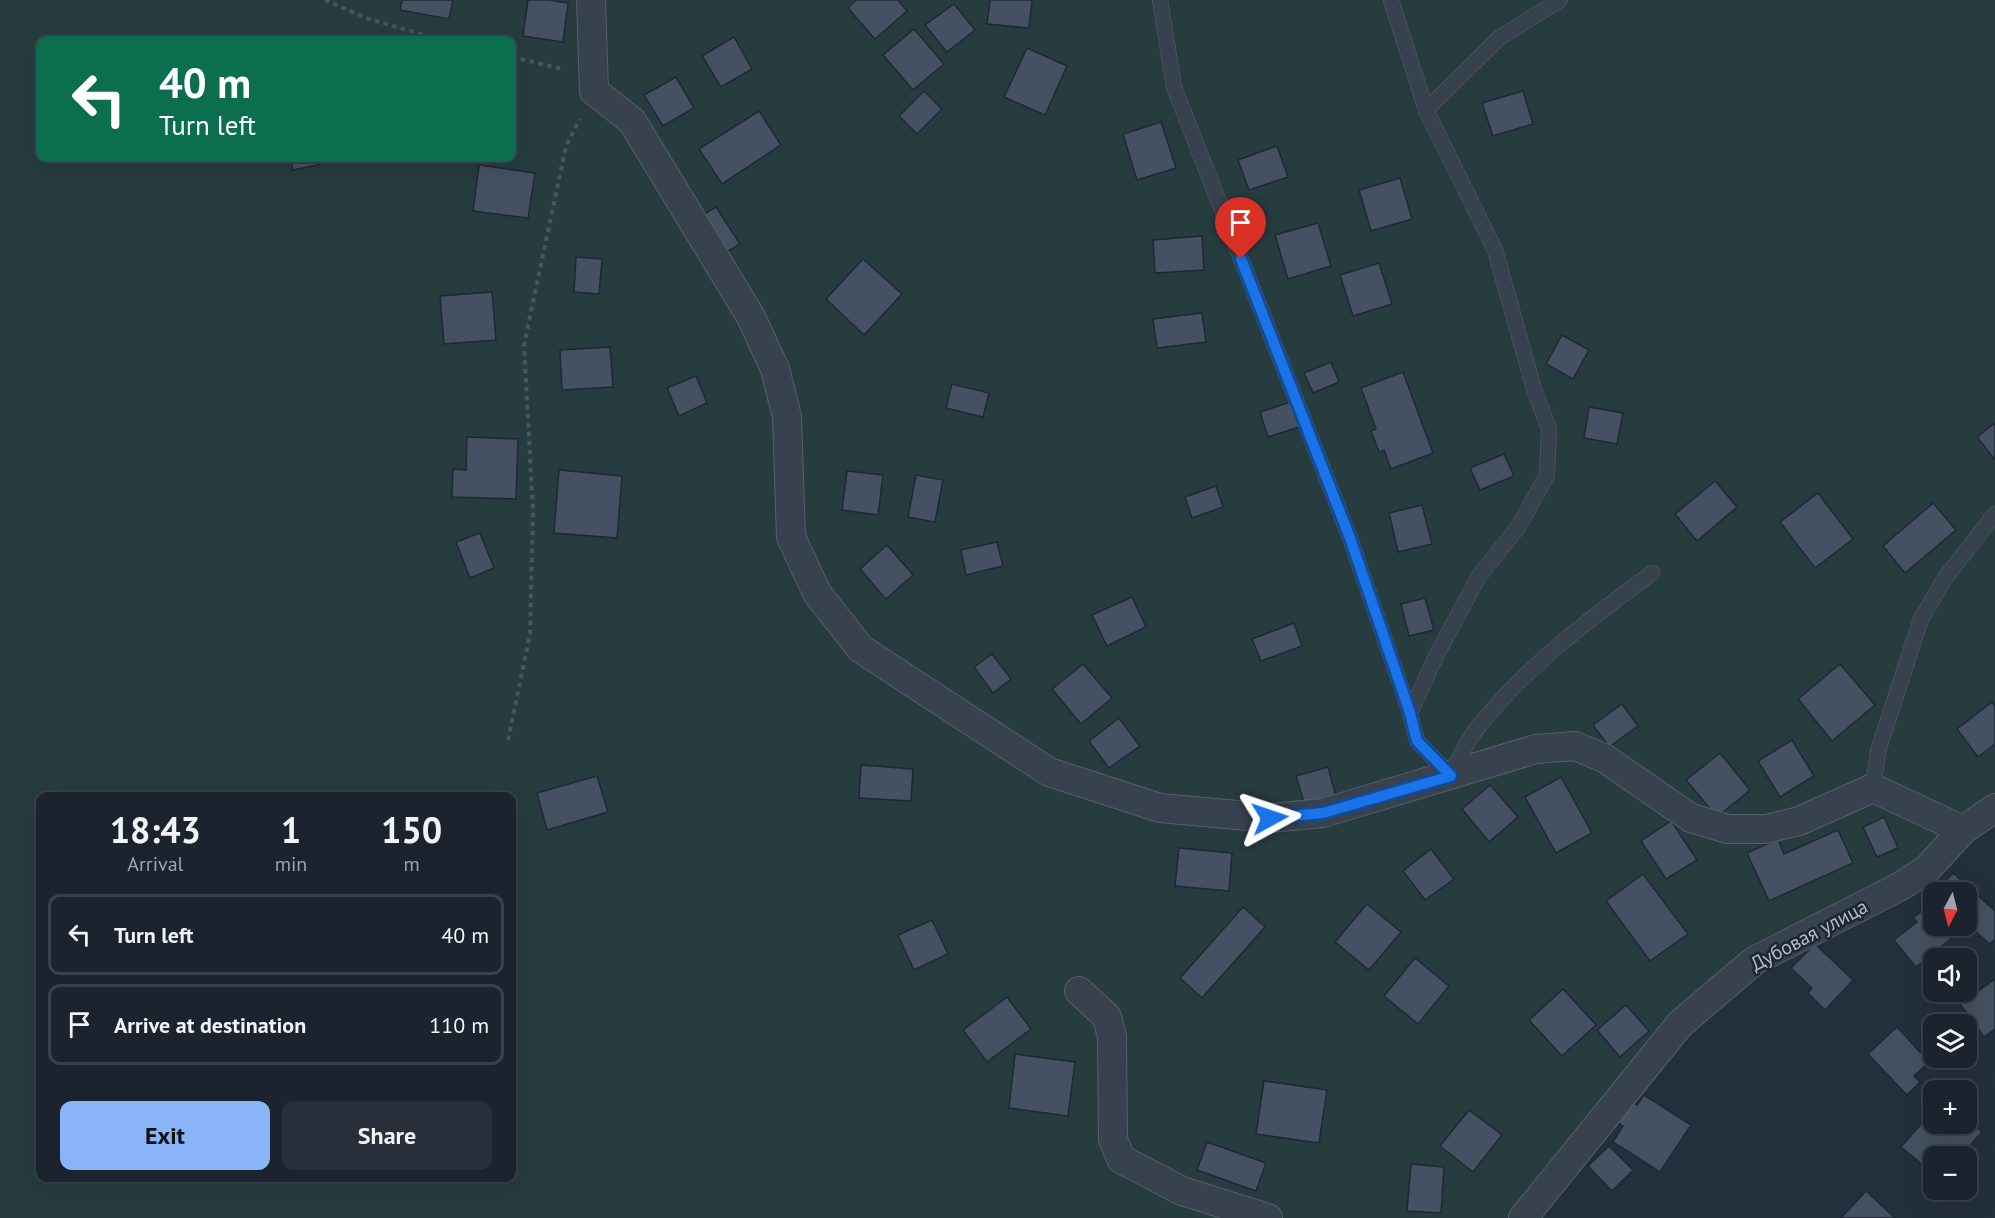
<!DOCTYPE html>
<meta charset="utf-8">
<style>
body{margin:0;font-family:"PT Sans",sans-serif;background:#282f3a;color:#f1f3f6;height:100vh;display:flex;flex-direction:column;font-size:22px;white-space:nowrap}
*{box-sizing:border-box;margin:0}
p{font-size:20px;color:#a0a4aa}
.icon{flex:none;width:33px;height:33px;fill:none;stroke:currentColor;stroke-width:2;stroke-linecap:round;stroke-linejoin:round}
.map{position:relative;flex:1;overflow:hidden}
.sheet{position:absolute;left:36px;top:792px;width:480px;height:390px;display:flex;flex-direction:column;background:#1b232e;border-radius:12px;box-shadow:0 6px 24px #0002,0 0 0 2px #39404a}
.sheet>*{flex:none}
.top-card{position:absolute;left:36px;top:36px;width:480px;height:126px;border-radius:12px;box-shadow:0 6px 24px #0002,0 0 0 2px #39404a;background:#0b6e4f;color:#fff;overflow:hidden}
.needle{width:39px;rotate:187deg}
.controls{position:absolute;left:1923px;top:882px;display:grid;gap:12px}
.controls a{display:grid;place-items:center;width:54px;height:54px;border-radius:12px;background:#1b232e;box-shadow:0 6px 24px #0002,0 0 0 2px #39404a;font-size:30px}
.pin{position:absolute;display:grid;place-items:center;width:51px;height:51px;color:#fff;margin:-62px -26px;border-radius:50% 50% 50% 0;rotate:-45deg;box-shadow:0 0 6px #0007}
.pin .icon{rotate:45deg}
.me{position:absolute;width:66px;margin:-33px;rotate:85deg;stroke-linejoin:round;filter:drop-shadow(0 0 4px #0008)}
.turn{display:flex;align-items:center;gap:21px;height:126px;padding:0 24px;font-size:27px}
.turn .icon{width:78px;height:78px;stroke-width:2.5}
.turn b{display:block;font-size:42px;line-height:51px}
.eta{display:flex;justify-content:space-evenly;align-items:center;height:102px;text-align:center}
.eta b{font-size:36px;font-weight:600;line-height:42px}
.action{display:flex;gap:12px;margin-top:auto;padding:12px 24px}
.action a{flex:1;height:69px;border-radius:12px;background:#8ab4f8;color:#111;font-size:24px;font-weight:600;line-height:69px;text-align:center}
.action a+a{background:#282f3a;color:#f1f3f6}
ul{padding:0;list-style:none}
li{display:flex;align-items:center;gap:18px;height:81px;margin:0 12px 9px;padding:0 12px;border:3px solid #39404a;border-radius:12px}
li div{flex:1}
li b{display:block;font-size:22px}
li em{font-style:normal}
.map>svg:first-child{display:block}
.green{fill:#263c3f;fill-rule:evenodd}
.building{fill:#455162;stroke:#1f2835;stroke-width:1.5}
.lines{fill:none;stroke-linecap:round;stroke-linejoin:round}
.lane-casing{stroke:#565f6c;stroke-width:16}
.street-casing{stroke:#565f6c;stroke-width:30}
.path{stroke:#44595c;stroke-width:4;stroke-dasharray:4.5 4.5;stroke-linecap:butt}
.lane{stroke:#38414e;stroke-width:15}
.street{stroke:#38414e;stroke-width:28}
.route-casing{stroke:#114b97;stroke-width:15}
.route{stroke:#1a73e8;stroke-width:10}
.labels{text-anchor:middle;stroke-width:5;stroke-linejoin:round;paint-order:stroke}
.street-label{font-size:20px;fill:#b4bcc9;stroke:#1d2633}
</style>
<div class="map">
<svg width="1995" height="1218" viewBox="0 0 1995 1218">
<rect width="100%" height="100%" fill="#242f3e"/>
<!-- green -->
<path class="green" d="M0,0H1995V821L1749,953L1509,1218H0ZM40,40H512V158H40ZM40,796H512V1178H40Z"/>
<!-- building -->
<g class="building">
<polygon points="402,0 453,0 449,19 400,10"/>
<polygon points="528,0 549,0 568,3 563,42 523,36"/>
<polygon points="856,0 898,0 907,11 875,39 848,8"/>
<polygon points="990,0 1032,0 1029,28 987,24"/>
<polygon points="954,4 975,30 947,52 925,25"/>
<polygon points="914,29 944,64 913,90 883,55"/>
<polygon points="734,37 752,69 721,87 702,56"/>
<polygon points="1027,48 1067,66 1045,115 1004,97"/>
<polygon points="676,77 694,108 663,126 644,95"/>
<polygon points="924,91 942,109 917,134 899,116"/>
<polygon points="1523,91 1533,124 1493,136 1482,103"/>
<polygon points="759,111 781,145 722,184 699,149"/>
<polygon points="1161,122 1176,168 1137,180 1123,134"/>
<polygon points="1277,146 1288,177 1249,190 1238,160"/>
<polygon points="290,158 330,158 331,162 293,170"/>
<polygon points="479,165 535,173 528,218 473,211"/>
<polygon points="1400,178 1412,219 1371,231 1359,190"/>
<polygon points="716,207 740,244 727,252 703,215"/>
<polygon points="1318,223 1331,266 1288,279 1275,235"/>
<polygon points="1202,236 1204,270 1155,273 1153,240"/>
<polygon points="576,257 602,259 599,294 574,292"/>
<polygon points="863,259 902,294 864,335 826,299"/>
<polygon points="1379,263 1392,304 1353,316 1340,275"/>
<polygon points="492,292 496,340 444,344 440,296"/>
<polygon points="1202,313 1206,342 1157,348 1153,319"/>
<polygon points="1562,335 1589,350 1573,379 1546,364"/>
<polygon points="610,347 613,387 562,390 560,350"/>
<polygon points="1331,362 1339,382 1313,393 1304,373"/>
<polygon points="1403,372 1433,453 1391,469 1384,450 1379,452 1371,431 1376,429 1361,388"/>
<polygon points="696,376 707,403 679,416 667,388"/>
<polygon points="952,384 989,393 983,417 946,408"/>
<polygon points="1291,402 1299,427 1268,437 1260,412"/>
<polygon points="1589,407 1623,413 1617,444 1584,438"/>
<polygon points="1995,423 1995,460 1977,437"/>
<polygon points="467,437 518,439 516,499 452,497 453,469 466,470"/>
<polygon points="1504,454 1514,476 1480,490 1470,468"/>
<polygon points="559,470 622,476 617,538 554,533"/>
<polygon points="847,471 883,475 878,515 842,510"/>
<polygon points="916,475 943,480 935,522 908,517"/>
<polygon points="1715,481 1737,507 1697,541 1675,514"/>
<polygon points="1216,486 1223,507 1192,518 1185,497"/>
<polygon points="1818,493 1853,539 1815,568 1780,522"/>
<polygon points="1933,503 1956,530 1905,573 1883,546"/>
<polygon points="1422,505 1432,544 1398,552 1389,513"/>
<polygon points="480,533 494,568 470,578 456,542"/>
<polygon points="997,542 1003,566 966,575 961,550"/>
<polygon points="887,545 913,575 886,599 860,569"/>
<polygon points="1132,597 1146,627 1107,646 1092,615"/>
<polygon points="1425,598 1434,630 1409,636 1401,604"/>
<polygon points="1294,623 1302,646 1261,661 1252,639"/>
<polygon points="992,654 1011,679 993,693 974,667"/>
<polygon points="1083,664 1112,698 1081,724 1052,689"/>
<polygon points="1840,664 1875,705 1832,741 1798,699"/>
<polygon points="1992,702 1995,706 1995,744 1978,757 1957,729"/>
<polygon points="1622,704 1638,726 1609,747 1593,725"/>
<polygon points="1119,718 1140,746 1109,768 1089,741"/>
<polygon points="1792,740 1814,776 1780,797 1758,761"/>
<polygon points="1720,753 1750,790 1717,817 1686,780"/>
<polygon points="861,765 913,769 911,801 859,798"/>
<polygon points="1328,767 1337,800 1306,809 1296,776"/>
<polygon points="597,776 608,812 547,830 537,793"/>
<polygon points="1561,777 1592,833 1556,853 1525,797"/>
<polygon points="1490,785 1518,817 1489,842 1462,809"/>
<polygon points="1884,817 1898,848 1877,857 1863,827"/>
<polygon points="1671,821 1697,860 1666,879 1641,841"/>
<polygon points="1838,830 1853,863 1769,901 1747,853 1778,839 1784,854"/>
<polygon points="1179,848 1232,853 1229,891 1175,886"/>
<polygon points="1431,849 1454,879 1425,900 1403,871"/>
<polygon points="1953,873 1995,911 1995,939 1990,944 1966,923 1966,892 1935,892"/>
<polygon points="1643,874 1688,934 1650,961 1606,901"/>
<polygon points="1933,902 1934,926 1952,926 1958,933 1916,967 1894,940 1917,922 1913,918"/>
<polygon points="1367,904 1401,932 1369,970 1335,942"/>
<polygon points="1243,907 1265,927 1202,998 1180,978"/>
<polygon points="932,920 948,954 914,970 898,935"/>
<polygon points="1815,944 1853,980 1825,1010 1808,993 1812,988 1791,968"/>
<polygon points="1415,958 1449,986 1418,1024 1384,996"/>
<polygon points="1995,979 1995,1029 1984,1037 1960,1004"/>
<polygon points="1563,989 1596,1025 1562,1056 1529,1020"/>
<polygon points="1007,997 1031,1029 987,1062 963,1030"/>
<polygon points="1626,1005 1649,1031 1620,1057 1597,1030"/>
<polygon points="1897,1027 1929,1062 1914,1076 1920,1082 1907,1095 1868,1054"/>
<polygon points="1015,1054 1075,1062 1068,1116 1009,1108"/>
<polygon points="1264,1081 1327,1090 1319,1143 1256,1134"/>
<polygon points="1644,1095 1691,1125 1660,1172 1613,1142 1623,1126 1618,1123 1632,1102 1637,1105"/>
<polygon points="1934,1109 1934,1124 1966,1124 1966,1118 1982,1132 1961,1156 1934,1156 1934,1174 1901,1147"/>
<polygon points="1469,1110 1502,1135 1473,1172 1440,1146"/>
<polygon points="1207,1142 1266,1163 1256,1191 1197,1170"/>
<polygon points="1609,1146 1633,1170 1612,1191 1588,1166"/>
<polygon points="1411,1164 1444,1167 1441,1213 1407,1211"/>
<polygon points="1866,1191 1895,1218 1841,1218"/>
</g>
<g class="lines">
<!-- lane casing -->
<g class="lane-casing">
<g id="lane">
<polyline points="1160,0 1174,87 1350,538 1410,713"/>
<path d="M1391,0L1426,110L1495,250L1534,389L1549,429L1547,475L1519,526L1479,576L1437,654L1410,713L1417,741L1451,776C1458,761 1465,744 1475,731C1524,668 1588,620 1652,573"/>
<polyline points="1426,110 1499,38 1560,0"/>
<polyline points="1873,788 1878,751 1921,619 1945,578 1995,514"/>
</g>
</g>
<!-- street casing -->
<g class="street-casing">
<g id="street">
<polyline points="591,0 594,91 632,121 751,317 775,369 787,417 791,537 817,593 861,649 1049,772 1160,808 1270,818 1323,813 1536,749 1575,746 1604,758 1691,818 1728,829 1766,829 1799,821 1873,788 1963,830"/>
<polyline points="1079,991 1107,1017 1112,1037 1113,1139 1121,1159 1182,1191 1268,1218"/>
<polyline points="1523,1218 1680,1024 1754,961 1901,886 1927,869 1963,830 1995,808"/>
</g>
</g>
<!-- path -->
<g class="path">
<polyline points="325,0 369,19 442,40"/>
<polyline points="512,57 563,69"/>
<polyline points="508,740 530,634 533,511 524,345 566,146 580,119"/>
</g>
<!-- lane -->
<use href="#lane" class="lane"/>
<!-- street -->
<use href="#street" class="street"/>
</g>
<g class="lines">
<!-- route casing -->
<g class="route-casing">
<polyline id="route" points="1241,259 1350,538 1410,713 1417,741 1451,776 1323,813 1270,818"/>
</g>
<!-- route -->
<use href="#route" class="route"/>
</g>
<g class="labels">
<!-- street labels -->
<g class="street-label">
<text transform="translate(1809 935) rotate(-28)" y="7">Дубовая улица</text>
</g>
</g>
</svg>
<div class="controls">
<a><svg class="needle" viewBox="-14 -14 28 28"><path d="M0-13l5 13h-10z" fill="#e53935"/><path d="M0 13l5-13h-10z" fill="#a0a4aa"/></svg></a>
<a><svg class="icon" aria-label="sound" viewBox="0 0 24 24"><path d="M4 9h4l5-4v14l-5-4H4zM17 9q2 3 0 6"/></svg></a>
<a><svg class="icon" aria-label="layers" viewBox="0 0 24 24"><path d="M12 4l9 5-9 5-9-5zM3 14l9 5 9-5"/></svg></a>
<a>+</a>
<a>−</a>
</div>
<div class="pin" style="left:1241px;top:259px;background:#d93025"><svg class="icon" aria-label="arrive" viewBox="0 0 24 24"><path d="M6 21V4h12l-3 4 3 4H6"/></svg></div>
<svg class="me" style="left:1270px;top:818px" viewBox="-20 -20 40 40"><path d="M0-17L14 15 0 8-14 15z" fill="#1a73e8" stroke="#fff" stroke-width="4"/></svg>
<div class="top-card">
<div class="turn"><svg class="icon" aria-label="left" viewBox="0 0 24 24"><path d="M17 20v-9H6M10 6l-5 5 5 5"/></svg><div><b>40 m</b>Turn left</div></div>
</div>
<section class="sheet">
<div class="eta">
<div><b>18:43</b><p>Arrival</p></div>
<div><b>1</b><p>min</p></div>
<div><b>150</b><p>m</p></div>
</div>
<ul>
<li><svg class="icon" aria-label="left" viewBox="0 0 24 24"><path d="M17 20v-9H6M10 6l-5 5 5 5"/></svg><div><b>Turn left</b></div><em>40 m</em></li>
<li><svg class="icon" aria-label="arrive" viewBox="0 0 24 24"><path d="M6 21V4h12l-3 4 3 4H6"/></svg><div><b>Arrive at destination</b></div><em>110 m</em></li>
</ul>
<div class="action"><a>Exit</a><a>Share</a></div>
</section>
</div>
